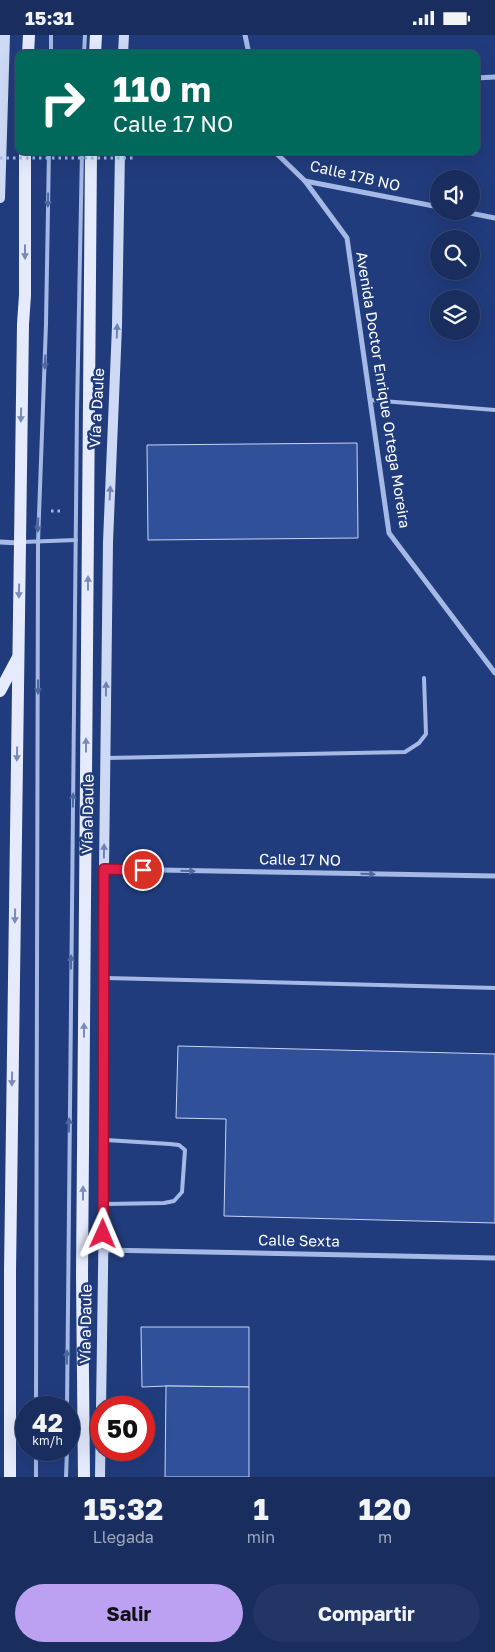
<!DOCTYPE html>
<html lang="es">
<meta charset="utf-8">
<style>
body{margin:0;font-family:"Golos Text",sans-serif;background:#223564;color:#f1f3f6;height:100vh;display:flex;flex-direction:column;font-size:19px;white-space:nowrap}
*{box-sizing:border-box;margin:0}
p{font-size:16px;color:#9fa8bc}
.icon{flex:none;width:28px;height:28px;fill:none;stroke:currentColor;stroke-width:2;stroke-linecap:round;stroke-linejoin:round}
.map{position:relative;height:1442px;overflow:hidden}
.details{display:flex;flex-direction:column;background:#192d5e;flex:1}
.details>*{flex:none}
.guide{position:absolute;left:15px;top:15px;width:465px;height:105px;border-radius:10px;box-shadow:0 5px 20px #0002,0 0 0 1px #374973;background:#00695c;color:#fff;overflow:hidden}
.tools{position:absolute;left:430px;top:135px;display:grid;gap:10px}
.tools a{display:grid;place-items:center;width:50px;height:50px;border-radius:50%;background:#192d5e;box-shadow:0 5px 20px #0002,0 0 0 1px #374973;font-size:25px}
.speed{position:absolute;left:15px;top:1361px;display:flex;gap:10px;font-size:25px;font-weight:700;text-align:center}
.speed>*{display:grid;place-content:center;width:65px;height:65px;border-radius:50%;background:#192d5e;box-shadow:0 5px 20px #0002,0 0 0 1px #374973;line-height:1}
.speed small{font-size:12px;font-weight:400}
.speed .limit{border:8px solid #d22;background:#fff;color:#111}
.pin{position:absolute;display:grid;place-items:center;width:42px;height:42px;color:#fff;margin:-21px;border:2px solid #fff;border-radius:50%;box-shadow:0 1px 5px #0007}
.me{position:absolute;width:55px;margin:-28px;rotate:1deg;stroke-linejoin:round;filter:drop-shadow(0 0 4px #0008)}
.turn{display:flex;align-items:center;gap:18px;height:105px;padding:0 15px;font-size:22px}
.turn .icon{width:65px;height:65px;stroke-width:2.5}
.turn b{display:block;font-size:35px;line-height:42px}
.eta{display:flex;justify-content:space-evenly;align-items:center;height:85px;text-align:center}
.eta b{font-size:30px;font-weight:700;line-height:35px}
.cta{display:flex;gap:10px;margin-top:auto;padding:10px 15px}
.cta a{flex:1;height:58px;border-radius:30px;background:#bca0f2;color:#111;font-size:20px;font-weight:700;line-height:58px;text-align:center}
.cta a+a{background:#223564;color:#f1f3f6}
.status{display:flex;justify-content:space-between;align-items:center;height:35px;padding:0 25px;background:#192d5e;direction:ltr}
.status svg{height:14px;fill:currentColor}
.map>svg:first-child{display:block}
.building{fill:#30519a;stroke:#c7d6f5}
.lines{fill:none;stroke-linecap:round;stroke-linejoin:round}
.path{stroke:#a4b9e6;stroke-width:3;stroke-dasharray:2.5 4;stroke-linecap:butt}
.lane{stroke:#a4b9e6;stroke-width:4}
.street{stroke:#a4b9e6;stroke-width:5}
.secondary{stroke:#cedaf5;stroke-width:10}
.primary{stroke:#e5ebfd;stroke-width:12}
.path-bridge{stroke:#a4b9e6;stroke-width:3;stroke-dasharray:2.5 4;stroke-linecap:butt}
.oneway{fill:#4f68a2}
.oneway2{fill:#798bb7}
.oneway3{fill:#6f83b3}
.route-casing{stroke:#92132f;stroke-width:12}
.route{stroke:#e11d48;stroke-width:9}
.labels{text-anchor:middle;stroke-width:5;stroke-linejoin:round;paint-order:stroke}
.street-label{font-size:15px;fill:#fff;stroke:#213c7d}
</style>
<div class="status"><b>15:31</b><svg viewBox="0 0 49 12"><path d="M0 12V9h3v3zM5 12V6h3v6zM10 12V3h3v9zM15 12V0h3v12zM26 1h20v11H26zM47 4h2v5h-2z"/></svg></div>
<div class="map">
<svg width="495" height="1442" viewBox="0 0 495 1442">
<rect width="100%" height="100%" fill="#213c7d"/>
<!-- building -->
<g class="building">
<polygon points="357,408 358,503 148,505 147,410"/>
<polygon points="178,1011 495,1019 495,1188 224,1181 226,1084 176,1083"/>
<polygon points="141,1292 249,1292 249,1352 166,1351 142,1352"/>
<polygon points="166,1351 249,1352 249,1442 165,1442"/>
</g>
<g class="lines">
<!-- path -->
<polyline class="path" points="51,476 64,476"/>
<!-- lane -->
<g class="lane">
<polyline points="51,19 51,0"/>
<polyline points="84,19 85,0"/>
<polyline points="370,365 495,375"/>
<polyline points="23,507 76,505"/>
<polyline points="107,723 405,717 419,708 426,699 424,643"/>
<polyline points="106,943 495,953"/>
<polyline points="106,1169 164,1168 174,1166 182,1157 185,1115 179,1110 170,1109 106,1105"/>
<polyline points="36,1372 38,507 46,289 49,116"/>
<polyline points="67,1372 77,376 82,116"/>
<polyline points="36,1415 36,1442"/>
<polyline points="66,1442 67,1415"/>
</g>
<!-- street -->
<g class="street">
<polyline points="245,0 249,19"/>
<polyline points="476,43 495,42"/>
<polyline points="274,116 305,146 347,203 389,498 495,638"/>
<polyline points="305,146 439,172"/>
<polyline points="460,176 495,183"/>
<polyline points="0,507 19,508"/>
<polyline points="104,834 495,841"/>
<polyline points="103,1215 495,1223"/>
</g>
<!-- secondary -->
<g class="secondary">
<polyline points="123,19 124,0"/>
<polyline points="0,163 5,0"/>
<polyline points="100,1442 104,1169 104,834 108,507 117,291 120,116"/>
</g>
<!-- primary -->
<g class="primary">
<polyline points="28,19 29,0"/>
<polyline points="95,19 96,0"/>
<polyline points="0,656 17,624"/>
<polyline points="10,1442 10,1237 23,289 25,260 25,116"/>
<polyline points="84,1442 82,1241 91,116"/>
</g>
<!-- path-bridge -->
<polyline class="path-bridge" points="0,123 133,123"/>
</g>
<!-- one-way arrows -->
<defs><path id="oneway-solid" d="M-6-.8H1V-3.2L6.5 0L1 3.2V.8H-6Z" transform="scale(1.25)"/></defs>
<g class="oneway">
<use href="#oneway-solid" transform="translate(48 165) rotate(91)"/>
<use href="#oneway-solid" transform="translate(45 327) rotate(92)"/>
<use href="#oneway-solid" transform="translate(38 490) rotate(92)"/>
<use href="#oneway-solid" transform="translate(38 652) rotate(90)"/>
<use href="#oneway-solid" transform="translate(73 765) rotate(-89)"/>
<use href="#oneway-solid" transform="translate(188 836) rotate(1)"/>
<use href="#oneway-solid" transform="translate(368 839) rotate(1)"/>
<use href="#oneway-solid" transform="translate(71 927) rotate(-89)"/>
<use href="#oneway-solid" transform="translate(69 1090) rotate(-89)"/>
<use href="#oneway-solid" transform="translate(67 1322) rotate(-90)"/>
</g>
<g class="oneway2">
<use href="#oneway-solid" transform="translate(25 217) rotate(90)"/>
<use href="#oneway-solid" transform="translate(21 380) rotate(91)"/>
<use href="#oneway-solid" transform="translate(88 548) rotate(-90)"/>
<use href="#oneway-solid" transform="translate(19 556) rotate(91)"/>
<use href="#oneway-solid" transform="translate(86 710) rotate(-90)"/>
<use href="#oneway-solid" transform="translate(17 719) rotate(91)"/>
<use href="#oneway-solid" transform="translate(15 881) rotate(91)"/>
<use href="#oneway-solid" transform="translate(84 995) rotate(-90)"/>
<use href="#oneway-solid" transform="translate(12 1044) rotate(91)"/>
<use href="#oneway-solid" transform="translate(83 1158) rotate(-90)"/>
</g>
<g class="oneway3">
<use href="#oneway-solid" transform="translate(117 296) rotate(-88)"/>
<use href="#oneway-solid" transform="translate(110 458) rotate(-87)"/>
<use href="#oneway-solid" transform="translate(106 654) rotate(-89)"/>
<use href="#oneway-solid" transform="translate(104 816) rotate(-89)"/>
</g>
<g class="lines">
<!-- route casing -->
<g class="route-casing">
<polyline id="route" points="103,1199 104,834 143,835"/>
</g>
<!-- route -->
<use href="#route" class="route"/>
</g>
<g class="labels">
<!-- street labels -->
<g class="street-label">
<text transform="translate(355 141) rotate(13)" y="5">Calle 17B NO</text>
<text transform="translate(383 355) rotate(81)" y="5">Avenida Doctor Enrique Ortega Moreira</text>
<text transform="translate(97 373) rotate(-87)" y="5">Vía a Daule</text>
<text transform="translate(88 779) rotate(-89)" y="5">Vía a Daule</text>
<text transform="translate(300 825) rotate(1)" y="5">Calle 17 NO</text>
<text transform="translate(299 1206) rotate(1)" y="5">Calle Sexta</text>
<text transform="translate(86 1289) rotate(-89)" y="5">Vía a Daule</text>
</g>
</g>
</svg>
<div class="tools">
<a><svg class="icon" aria-label="sound" viewBox="0 0 24 24"><path d="M4 9h4l5-4v14l-5-4H4zM17 9q2 3 0 6"/></svg></a>
<a><svg class="icon" aria-label="search" viewBox="0 0 24 24"><circle cx="10" cy="10" r="6"/><path d="M15 15l6 6"/></svg></a>
<a><svg class="icon" aria-label="layers" viewBox="0 0 24 24"><path d="M12 4l9 5-9 5-9-5zM3 14l9 5 9-5"/></svg></a>
</div>
<div class="speed"><div>42<small>km/h</small></div><div class="limit">50</div></div>
<div class="pin" style="left:143px;top:835px;background:#d93025"><svg class="icon" aria-label="arrive" viewBox="0 0 24 24"><path d="M6 21V4h12l-3 4 3 4H6"/></svg></div>
<svg class="me" style="left:103px;top:1199px" viewBox="-20 -20 40 40"><path d="M0-17L14 15 0 8-14 15z" fill="#e11d48" stroke="#fff" stroke-width="4"/></svg>
<div class="guide">
<div class="turn"><svg class="icon" aria-label="right" viewBox="0 0 24 24"><path d="M7 20v-9h11M14 6l5 5-5 5"/></svg><div><b>110 m</b>Calle 17 NO</div></div>
</div>
</div>
<section class="details">
<div class="eta">
<div><b>15:32</b><p>Llegada</p></div>
<div><b>1</b><p>min</p></div>
<div><b>120</b><p>m</p></div>
</div>
<div class="cta"><a>Salir</a><a>Compartir</a></div>
</section>
